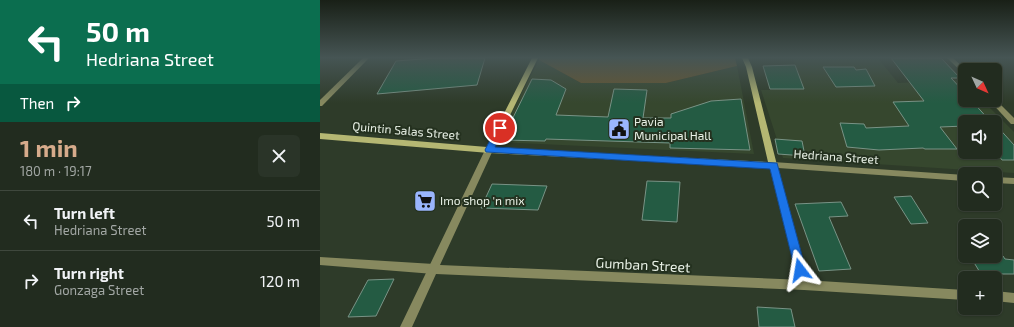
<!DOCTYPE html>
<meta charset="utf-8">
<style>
body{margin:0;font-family:"Exo 2",sans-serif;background:#2a3428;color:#f1f3f6;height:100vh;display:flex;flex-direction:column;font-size:15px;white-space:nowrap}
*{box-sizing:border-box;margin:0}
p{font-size:13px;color:#a2a7a4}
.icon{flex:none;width:22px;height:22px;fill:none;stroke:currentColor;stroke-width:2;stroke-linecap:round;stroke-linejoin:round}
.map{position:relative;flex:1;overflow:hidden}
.details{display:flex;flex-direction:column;background:#222c1f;width:320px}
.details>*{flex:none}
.guide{background:#0b6e4f;color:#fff;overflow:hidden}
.needle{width:26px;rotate:134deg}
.fabs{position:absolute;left:638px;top:63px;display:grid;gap:8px}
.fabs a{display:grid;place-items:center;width:44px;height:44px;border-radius:6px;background:#222c1f;box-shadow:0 1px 3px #0004,0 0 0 1px #3f483d;font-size:20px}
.pin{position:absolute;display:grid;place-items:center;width:34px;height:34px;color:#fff;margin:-17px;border:2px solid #fff;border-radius:50%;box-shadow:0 1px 4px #0007}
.me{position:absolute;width:44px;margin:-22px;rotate:346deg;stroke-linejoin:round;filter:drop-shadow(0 0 3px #0008)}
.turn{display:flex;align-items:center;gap:14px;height:84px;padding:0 20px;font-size:18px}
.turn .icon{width:52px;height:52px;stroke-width:2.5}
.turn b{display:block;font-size:28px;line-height:34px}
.then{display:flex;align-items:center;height:38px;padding:0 20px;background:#0003;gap:8px;font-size:15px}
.round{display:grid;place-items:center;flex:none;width:42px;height:42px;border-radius:6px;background:#2a3428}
.headline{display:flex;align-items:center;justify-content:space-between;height:68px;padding:0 20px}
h1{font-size:24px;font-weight:700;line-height:30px;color:#d6ab8b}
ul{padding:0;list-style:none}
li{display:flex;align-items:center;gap:12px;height:60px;padding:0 20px;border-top:1px solid #3f483d}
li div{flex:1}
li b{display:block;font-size:15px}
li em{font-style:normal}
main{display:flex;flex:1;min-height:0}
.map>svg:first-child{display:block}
.built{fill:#36472e;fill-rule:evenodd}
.green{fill:#6a562d}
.building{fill:#245b43;stroke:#799386}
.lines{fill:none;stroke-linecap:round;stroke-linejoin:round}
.minor{fill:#87895f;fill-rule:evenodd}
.tertiary{fill:#87895f;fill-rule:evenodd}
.secondary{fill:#b5b773;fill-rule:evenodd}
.route{fill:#1a73e8;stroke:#114b97}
.labels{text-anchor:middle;stroke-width:4;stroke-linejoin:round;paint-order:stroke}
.poi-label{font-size:12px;fill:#e9f1e6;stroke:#24311f;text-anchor:start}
.street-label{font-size:12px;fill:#e9f1e6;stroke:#24311f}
.near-street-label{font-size:14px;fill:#e9f1e6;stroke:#24311f}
</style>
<main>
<section class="details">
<div class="guide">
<div class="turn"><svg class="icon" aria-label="left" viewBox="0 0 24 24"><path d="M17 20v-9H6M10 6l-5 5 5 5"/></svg><div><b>50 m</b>Hedriana Street</div></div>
<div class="then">Then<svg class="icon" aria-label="right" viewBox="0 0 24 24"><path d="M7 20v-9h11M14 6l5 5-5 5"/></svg></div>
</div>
<div class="headline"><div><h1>1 min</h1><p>180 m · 19:17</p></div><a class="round"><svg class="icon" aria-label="close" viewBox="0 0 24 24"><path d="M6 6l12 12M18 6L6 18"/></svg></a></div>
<ul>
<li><svg class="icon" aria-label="left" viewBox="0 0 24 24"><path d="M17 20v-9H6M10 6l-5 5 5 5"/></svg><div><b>Turn left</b><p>Hedriana Street</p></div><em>50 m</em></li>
<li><svg class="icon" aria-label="right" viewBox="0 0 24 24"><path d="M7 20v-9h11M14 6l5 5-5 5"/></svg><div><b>Turn right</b><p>Gonzaga Street</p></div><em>120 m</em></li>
</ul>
</section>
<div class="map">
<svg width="694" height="327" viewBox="0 0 694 327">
<rect width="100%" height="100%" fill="#2e3b29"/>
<!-- built -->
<g class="built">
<path d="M558,58L578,83L641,80L645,84V100H662L694,132V173L463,158L441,90L484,89L473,59ZM645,122H675V152H645Z"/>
<polygon points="219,60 261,83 346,83 417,66 434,154 176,142"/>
</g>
<!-- green -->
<polygon class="green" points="219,58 415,58 417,66 346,83 261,83 219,60"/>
<!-- building -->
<g class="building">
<polygon points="115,58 165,58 157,85 57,94 76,61"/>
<polygon points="571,58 621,58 640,78 631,78 645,93 645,100 651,100 671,122 645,122 645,126 620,127 637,149 605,149 603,148 559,150 527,147 520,123 544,124 546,128 589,126 573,102 604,101"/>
<polygon points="475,65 484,89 450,89 443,66"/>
<polygon points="503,67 534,67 536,70 546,69 555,86 516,87"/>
<polygon points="212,79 231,80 246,89 236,115 288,117 294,89 327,90 323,118 351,118 351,114 391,101 421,99 430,150 350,148 350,143 226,139 225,141 182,140"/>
<polygon points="675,124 694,145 694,160 682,160 675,151"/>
<polygon points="455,139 482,141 485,156 458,154"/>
<polygon points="327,181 360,182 357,222 322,220"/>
<polygon points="172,184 227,186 218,210 161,208"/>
<polygon points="591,196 608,223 591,224 574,197"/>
<polygon points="521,202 528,216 509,217 531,269 499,271 475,204"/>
<polygon points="650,256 683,256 685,259 694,260 694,274 661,274"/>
<polygon points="74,279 56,316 28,317 48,280"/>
<polygon points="437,307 471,309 475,327 439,327"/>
</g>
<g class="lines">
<!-- minor -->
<g class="minor">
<polygon points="43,58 49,58 2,106 0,106 0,100"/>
<polygon points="627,58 633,58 646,70 645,70 645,74 643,73"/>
<polygon points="675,99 694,118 694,124 691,124 669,100"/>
<polygon points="453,162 645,175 645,181 458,168 489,285 488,288 484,290 480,288 479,285 449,165"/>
<polygon points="675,177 694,178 694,184 675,183"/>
<polygon points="0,257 114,264 118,266 119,269 118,272 114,274 0,265"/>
</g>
<!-- tertiary -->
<g class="tertiary">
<polygon points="169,147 173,150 120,265 484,280 645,290 645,300 484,290 116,274 92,327 80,327 165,150"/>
<polygon points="675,291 694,293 694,303 675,301"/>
</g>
<!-- secondary -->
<polygon class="secondary" points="212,58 218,58 174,148 448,162 426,67 422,58 428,58 432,67 457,165 453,168 169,153 0,139 0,133 167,147"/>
</g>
<!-- sky -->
<linearGradient id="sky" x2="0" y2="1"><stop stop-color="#192017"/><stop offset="0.56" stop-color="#465554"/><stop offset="1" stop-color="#465554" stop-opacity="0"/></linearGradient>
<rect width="694" height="103" fill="url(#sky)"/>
<!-- route -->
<polygon class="route" points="180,125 184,128 175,147 457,163 486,270 484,274 480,276 476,274 475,270 450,169 166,152 165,150 177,126"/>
<!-- icons -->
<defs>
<g id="civic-square" transform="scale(1.15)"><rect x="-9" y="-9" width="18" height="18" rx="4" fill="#9ab5fd" stroke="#24311f"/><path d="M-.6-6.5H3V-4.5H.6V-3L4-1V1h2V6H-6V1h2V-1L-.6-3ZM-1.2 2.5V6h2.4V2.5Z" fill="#111"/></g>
<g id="supermarket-square" transform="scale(1.15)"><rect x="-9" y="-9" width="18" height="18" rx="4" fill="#9ab5fd" stroke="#24311f"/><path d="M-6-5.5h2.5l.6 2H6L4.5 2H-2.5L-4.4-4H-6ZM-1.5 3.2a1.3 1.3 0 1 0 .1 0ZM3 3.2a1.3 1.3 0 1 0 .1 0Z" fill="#111"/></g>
</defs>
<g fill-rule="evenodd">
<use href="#civic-square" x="299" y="129"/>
<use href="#supermarket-square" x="105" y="201"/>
</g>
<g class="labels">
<!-- poi labels -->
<g class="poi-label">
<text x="314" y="126">Pavia<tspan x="314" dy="14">Municipal Hall</tspan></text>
<text x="120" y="205">Imo shop 'n mix</text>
</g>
<!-- street labels -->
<g class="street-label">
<text transform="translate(86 131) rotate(5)" y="4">Quintin Salas Street</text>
<text transform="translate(516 157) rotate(4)" y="4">Hedriana Street</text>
</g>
<!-- near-street labels -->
<g class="near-street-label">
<text transform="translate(323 265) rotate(3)" y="5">Gumban Street</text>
</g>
</g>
</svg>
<div class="fabs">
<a><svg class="needle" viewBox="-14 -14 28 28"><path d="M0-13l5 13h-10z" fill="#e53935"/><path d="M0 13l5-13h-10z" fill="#a2a7a4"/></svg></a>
<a><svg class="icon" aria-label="sound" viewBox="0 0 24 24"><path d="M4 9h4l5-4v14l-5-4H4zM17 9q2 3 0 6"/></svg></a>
<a><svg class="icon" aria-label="search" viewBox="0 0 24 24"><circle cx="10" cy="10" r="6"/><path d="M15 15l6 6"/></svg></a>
<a><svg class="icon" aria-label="layers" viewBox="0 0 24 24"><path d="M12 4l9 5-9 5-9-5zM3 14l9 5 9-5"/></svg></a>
<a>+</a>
</div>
<div class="pin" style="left:180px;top:128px;background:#d93025"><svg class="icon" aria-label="arrive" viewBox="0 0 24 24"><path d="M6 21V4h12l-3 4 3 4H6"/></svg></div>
<svg class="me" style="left:480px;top:270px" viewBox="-20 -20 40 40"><path d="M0-17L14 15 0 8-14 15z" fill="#1a73e8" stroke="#fff" stroke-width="4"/></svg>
</div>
</main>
